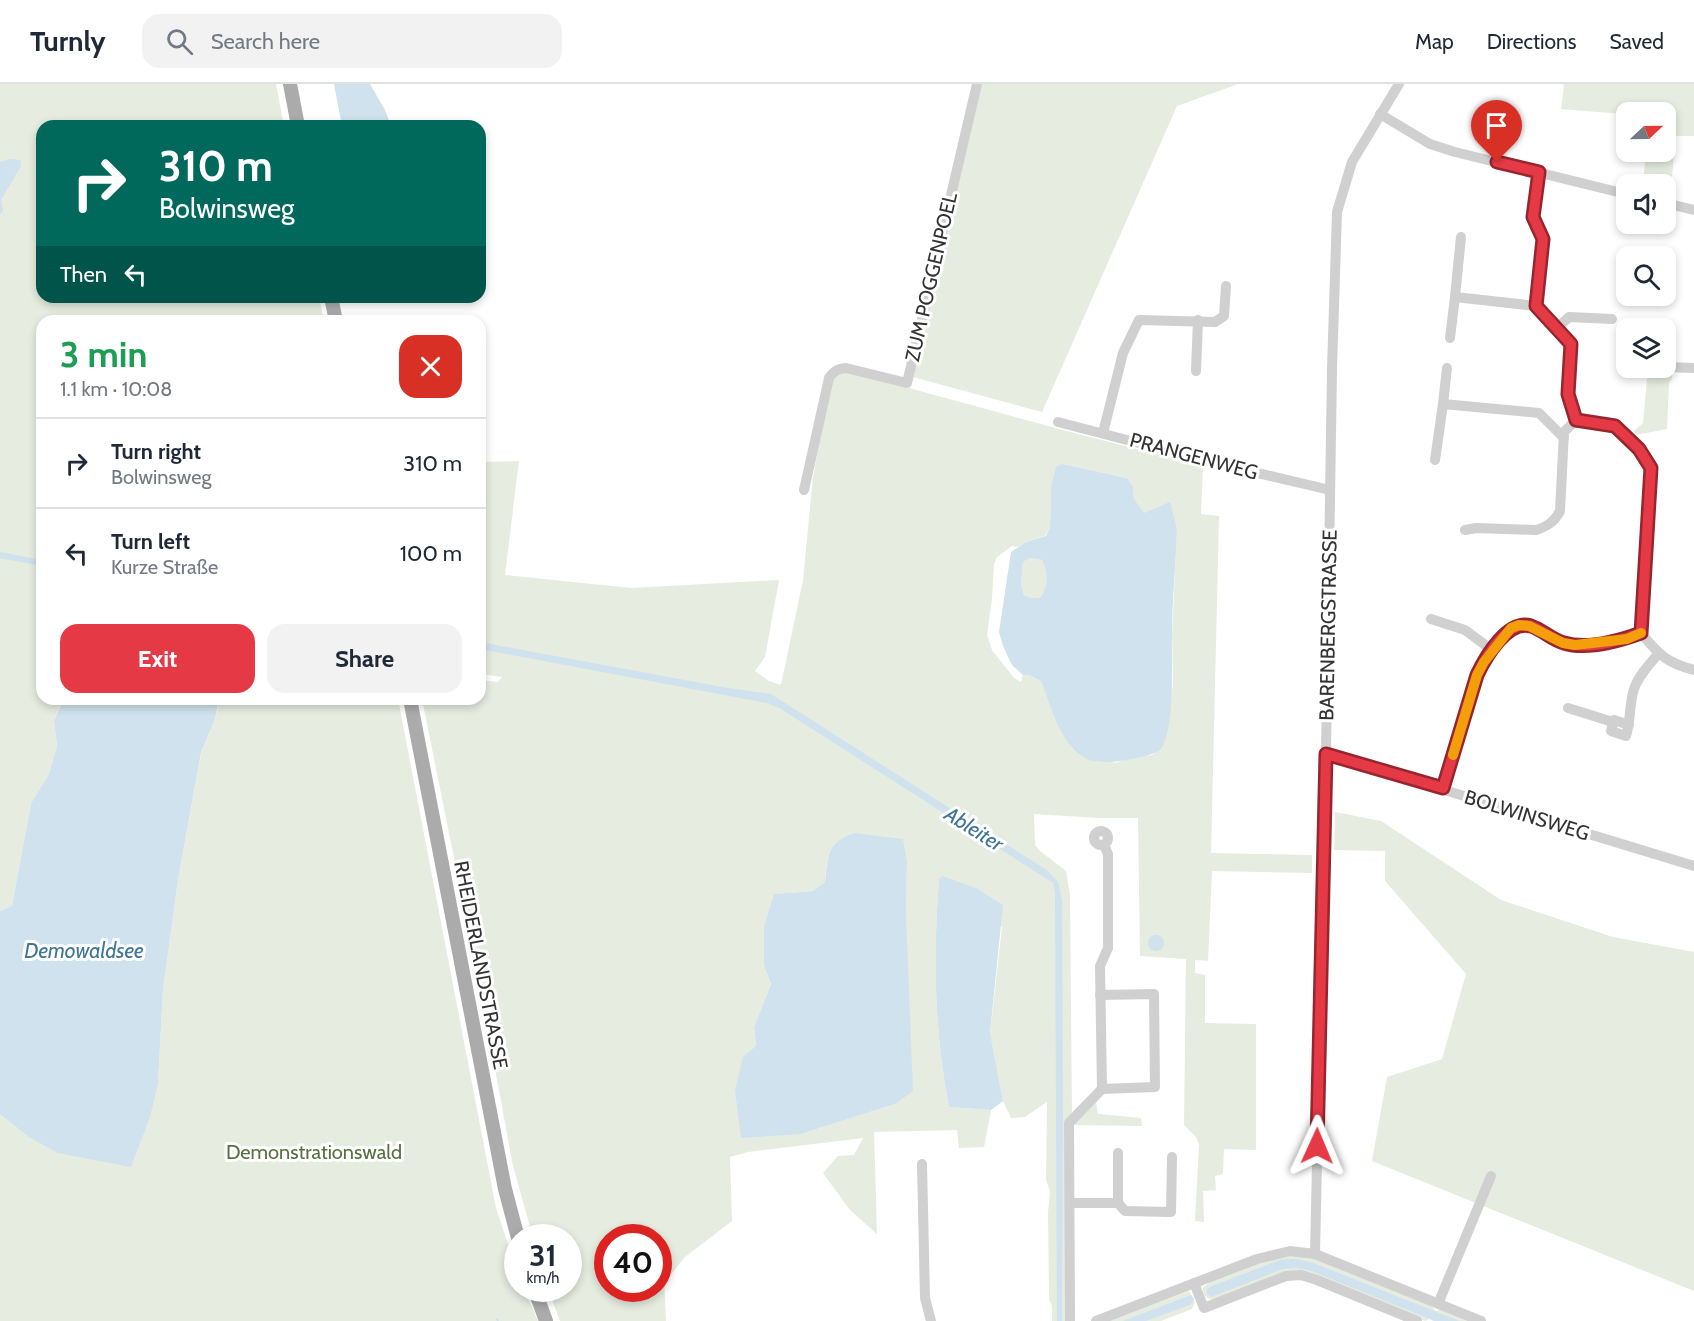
<!DOCTYPE html>
<meta charset="utf-8">
<style>
body{margin:0;font-family:Cabin,sans-serif;background:#f2f2f3;color:#1f2937;height:100vh;display:flex;flex-direction:column;font-size:22px;white-space:nowrap}
*{box-sizing:border-box;margin:0}
p{font-size:20px;color:#747a83}
.icon{flex:none;width:33px;height:33px;fill:none;stroke:currentColor;stroke-width:2;stroke-linecap:round;stroke-linejoin:round}
.map{position:relative;flex:1;overflow:hidden}
.side{position:absolute;left:36px;top:231px;width:450px;height:390px;display:flex;flex-direction:column;background:#fff;border-radius:18px;box-shadow:0 3px 9px #0003}
.side>*{flex:none}
.top-card{position:absolute;left:36px;top:36px;width:450px;height:183px;border-radius:18px;box-shadow:0 3px 9px #0003;background:#00695c;color:#fff;overflow:hidden}
.needle{width:39px;rotate:68deg}
.fabs{position:absolute;left:1616px;top:18px;display:grid;gap:12px}
.fabs a{display:grid;place-items:center;width:60px;height:60px;border-radius:12px;background:#fff;box-shadow:0 3px 9px #0003;font-size:30px}
.speed{position:absolute;left:504px;top:1140px;display:flex;gap:12px;font-size:30px;font-weight:700;text-align:center}
.speed>*{display:grid;place-content:center;width:78px;height:78px;border-radius:50%;background:#fff;box-shadow:0 3px 9px #0003;line-height:1}
.speed small{font-size:15px;font-weight:400}
.speed .limit{border:9px solid #d22;background:#fff;color:#111}
.pin{position:absolute;display:grid;place-items:center;width:51px;height:51px;color:#fff;margin:-62px -26px;border-radius:50% 50% 50% 0;rotate:-45deg;box-shadow:0 0 6px #0007}
.pin .icon{rotate:45deg}
.me{position:absolute;width:66px;margin:-33px;rotate:1deg;stroke-linejoin:round;filter:drop-shadow(0 0 4px #0008)}
.turn{display:flex;align-items:center;gap:21px;height:126px;padding:0 24px;font-size:27px}
.turn .icon{width:78px;height:78px;stroke-width:2.5}
.turn b{display:block;font-size:42px;line-height:51px}
.then{display:flex;align-items:center;height:57px;padding:0 24px;background:#0003;gap:12px;font-size:22px}
.round{display:grid;place-items:center;flex:none;width:63px;height:63px;border-radius:18px;background:#f2f2f3}
.summary{display:flex;align-items:center;justify-content:space-between;height:102px;padding:0 24px}
h1{font-size:36px;font-weight:700;line-height:45px;color:#1e9e55}
.cta{display:flex;gap:12px;margin-top:auto;padding:12px 24px}
.cta a{flex:1;height:69px;border-radius:18px;background:#e63946;color:#fff;font-size:24px;font-weight:700;line-height:69px;text-align:center}
.cta a+a{background:#f2f2f3;color:#1f2937}
ul{padding:0;list-style:none}
li{display:flex;align-items:center;gap:18px;height:90px;padding:0 24px;border-top:2px solid #e0e1e3}
li div{flex:1}
li b{display:block;font-size:22px}
li em{font-style:normal}
header{display:flex;align-items:center;gap:36px;box-sizing:border-box;height:84px;padding:0 30px;background:#fff;border-bottom:2px solid #e0e1e3}
header strong{font-size:28px}
nav{display:flex;gap:33px;margin-inline-start:auto;font-size:21px}
.search{width:420px;height:54px;background:#f2f2f3;display:flex;align-items:center;gap:15px;box-sizing:border-box;padding:0 21px;border-radius:18px;color:#747a83;font-size:22px}
.map>svg:first-child{display:block}
.green{fill:#e6ecdf;fill-rule:evenodd}
.water{fill:#cfe2ee;fill-rule:evenodd}
.lines{fill:none;stroke-linecap:round;stroke-linejoin:round}
.stream{stroke:#cfe2ee;stroke-width:2}
.minor{stroke:#d0d0d0;stroke-width:10}
.major{stroke:#ababab;stroke-width:14}
.route-casing{stroke:#96252e;stroke-width:15}
.route{stroke:#e63946;stroke-width:10}
.slow{stroke:#f59e0b;stroke-width:10}
.labels{text-anchor:middle;stroke-width:6;stroke-linejoin:round;paint-order:stroke}
.street-label{font-size:20px;fill:#333;stroke:#fff}
.park-label{font-size:20px;fill:#56703f;stroke:#fff}
.water-label{font-size:21px;font-style:italic;fill:#3f7597;stroke:#fff}
</style>
<header>
<strong>Turnly</strong>
<div class="search"><svg class="icon" aria-label="search" viewBox="0 0 24 24"><circle cx="10" cy="10" r="6"/><path d="M15 15l6 6"/></svg>Search here</div>
<nav><a>Map</a><a>Directions</a><a>Saved</a></nav>
</header>
<div class="map">
<svg width="1694" height="1237" viewBox="0 0 1694 1237">
<rect width="100%" height="100%" fill="#fff"/>
<!-- green -->
<g class="green">
<polygon points="0,0 276,0 284,42 42,42 42,213 319,213 324,237 42,237 42,615 62,615 54,637 57,662 49,690 31,719 12,822 0,827"/>
<polygon points="981,0 1238,0 1177,22 1042,328 913,293"/>
<polygon points="1562,0 1694,0 1694,52 1676,52 1670,112 1665,111 1665,100 1643,100 1646,68 1665,68 1665,28 1626,28 1626,50 1618,49 1622,30 1561,25 1564,1"/>
<polygon points="1648,284 1673,285 1672,295 1669,299 1667,345 1636,351 1634,347 1643,339"/>
<path d="M847,287L1059,345L1203,382L1201,430L1219,432L1211,769L1312,771V789L1212,787L1208,877L1195,876V889L1205,891V939L1256,940V1066L1224,1065L1223,1090L1215,1092L1216,1106L1203,1107L1204,1138L1195,1137L1199,1060L1196,1053L1184,1041L1186,875L1140,872L1138,734H1098L1034,730L1035,761L1040,767L1066,787L1070,811L1072,1032L1068,1237H1052V1222L1049,1215L1048,1128L1050,1108L1046,1095L1047,1018L1025,1033L1011,1034L1003,1017L990,950L1002,843L939,795C933,872 934,947 949,1023L991,1026L984,1063L959,1064L957,1046L874,1048L877,1150L850,1126L823,1089L838,1072L854,1071L863,1054L748,1068L730,1073L732,1137L685,1173L673,1188L664,1195L666,1237H560L548,1205L568,1204V1154L533,1153L513,1082L477,888L422,615H480V596L498,598L502,593L480,590V378L519,377L505,491L631,504L779,496L765,573L755,587L769,597L781,601L803,496L813,393L831,294ZM1062,380L1127,394L1133,402L1134,415L1144,430L1169,419L1177,445L1172,550L1173,600L1168,642L1161,665L1152,671L1135,673L1115,679L1072,663L1055,635L1041,597L1029,591H1023L1021,598L1014,594L992,566L987,551L992,515L994,480L997,473L1012,462L1018,463L1026,458L1045,452L1050,443L1051,403ZM854,749L907,779L906,833L895,1020L801,1050L756,962L754,943L771,900L764,882L774,810L813,807L825,798C827,772 827,759 854,749ZM608,1154H658V1204H608Z"/>
<path d="M1030,474L1042,476C1048,489 1049,502 1041,514H1032L1024,511L1021,500L1023,478Z"/>
<polygon points="220,615 398,615 496,1124 517,1187 518,1204 524,1205 538,1237 0,1237 0,1030 27,1052 158,999 163,906 178,796 201,670 215,635"/>
<polygon points="1335,728 1381,737 1501,816 1613,853 1694,868 1694,1207 1372,1077 1387,993 1442,975 1466,890 1385,797 1385,767 1334,766"/>
<polygon points="1096,1018 1098,1030 1141,1034 1142,1042 1074,1041 1074,1039"/>
<path d="M1290,1171L1307,1172L1431,1221L1436,1227L1440,1225L1471,1237H1433L1430,1235L1425,1237L1311,1191L1213,1216C1206,1214 1203,1212 1203,1204C1217,1189 1268,1176 1290,1171Z"/>
<polygon points="1189,1207 1195,1218 1192,1225 1161,1237 1107,1237"/>
</g>
<!-- water -->
<g class="water">
<polygon points="334,0 370,0 385,26 391,42 342,42"/>
<polygon points="10,75 20,76 21,82 1,116 3,126 0,131 0,78"/>
<path d="M1062,380L1127,394L1133,402L1134,415L1144,429L1170,418L1177,445C1176,480 1172,516 1172,551C1171,579 1176,641 1161,665C1156,672 1114,679 1105,678C1099,677 1092,678 1087,675C1060,661 1051,623 1041,597L1029,591H1023L1012,581L1003,562L999,548L1011,468L1026,458L1046,452L1050,443L1051,403L1056,383ZM1030,474L1042,476C1048,489 1049,502 1040,514H1032L1024,511L1021,500L1023,478Z"/>
<polygon points="0,468 42,476 42,482 0,474"/>
<polygon points="480,558 728,604 771,610 1048,787 1058,798 1062,817 1063,1038 1062,1237 1057,1237 1055,811 1053,799 781,625 767,619 480,565"/>
<polygon points="63,615 219,615 215,635 201,669 178,796 163,906 158,999 150,1033 131,1083 58,1069 27,1052 0,1030 0,827 12,822 31,719 49,690 57,662 54,637"/>
<path d="M854,749L903,755L907,779L906,833L913,1007L895,1020L801,1050L741,1054L735,1006L743,973L756,962L754,943L771,900L764,882V843L774,810L813,807L825,798C828,772 826,759 854,749Z"/>
<path d="M942,792L976,804L1003,821L990,949L1003,1017L991,1026L949,1023C934,946 933,873 939,795Z"/>
<circle cx="1156" cy="859" r="8"/>
<polygon points="1295,1175 1311,1178 1459,1237 1435,1237 1309,1186 1296,1184 1283,1185 1211,1213 1207,1210 1207,1205 1212,1202 1280,1176"/>
<polygon points="1191,1211 1194,1215 1190,1221 1146,1237 1123,1237"/>
</g>
<g class="lines">
<!-- stream -->
<polyline class="stream" points="497,1235 498,1237"/>
<!-- minor -->
<g class="minor">
<polyline points="1380,30 1430,60 1455,68 1626,110"/>
<polyline points="1665,119 1694,126"/>
<polyline points="1461,153 1455,213 1536,222"/>
<polyline points="1557,244 1569,233 1612,235"/>
<polyline points="1450,254 1455,213"/>
<polyline points="1665,283 1694,284"/>
<polyline points="1447,284 1443,320 1539,329 1564,354"/>
<polyline points="1196,287 1198,236"/>
<path d="M1576,336L1615,342L1639,365L1651,384L1641,549C1659,571 1667,579 1694,586"/>
<polyline points="1058,338 1215,379 1330,406"/>
<polyline points="1103,349 1123,269 1139,236 1215,238 1224,232 1226,202"/>
<polyline points="1435,376 1443,320"/>
<path d="M804,406L829,294C834,287 837,285 846,284L907,299L977,0"/>
<path d="M1465,446L1476,444L1536,446C1548,442 1554,438 1560,427L1564,348L1576,336L1568,310L1571,260L1536,222L1543,155L1533,133L1539,88"/>
<polyline points="1431,535 1465,546 1492,566"/>
<polyline points="1568,624 1613,638"/>
<path d="M1629,641L1614,636L1611,647L1626,652C1631,637 1629,620 1634,605C1638,592 1649,581 1658,570"/>
<polyline points="1326,670 1694,782"/>
<path d="M1443,704L1477,591C1486,573 1508,534 1531,542C1543,546 1552,556 1564,559C1587,566 1619,558 1641,549"/>
<circle cx="1101" cy="754" r="7"/>
<polyline points="1100,911 1154,910 1155,1003 1102,1005"/>
<polyline points="922,1080 925,1214 931,1237"/>
<polyline points="1070,1119 1118,1119 1118,1069"/>
<polyline points="1118,1119 1125,1127 1171,1128 1172,1073"/>
<polyline points="1315,1170 1326,670 1332,285 1337,128 1352,78 1399,0"/>
<polyline points="1194,1199 1204,1224 1286,1192 1301,1191 1317,1196 1417,1237"/>
<polyline points="1438,1220 1491,1092"/>
<polyline points="1070,1237 1069,1039 1102,1005 1100,882 1108,864 1108,770 1104,761"/>
<polyline points="1096,1237 1257,1175 1290,1167 1315,1170 1481,1237"/>
</g>
<!-- major -->
<g class="major">
<polyline points="290,0 298,42"/>
<polyline points="331,213 336,237"/>
<polyline points="410,615 505,1105 518,1154"/>
<polyline points="534,1204 546,1237"/>
</g>
</g>
<g class="lines">
<!-- route casing -->
<g class="route-casing">
<path id="route" d="M1317,1062L1326,670L1443,704L1477,591C1486,572 1508,535 1531,542C1543,546 1552,556 1564,559C1587,566 1619,557 1641,549L1651,384L1639,365L1615,342L1576,336L1568,310L1571,260L1536,222L1543,155L1533,133L1539,88L1497,78"/>
</g>
<!-- route -->
<use href="#route" class="route"/>
<!-- slow -->
<polyline class="slow" points="1453,671 1477,591 1484,578 1511,544 1519,541 1529,542 1563,559 1575,561 1627,555 1641,549"/>
</g>
<g class="labels">
<!-- street labels -->
<g class="street-label">
<text transform="translate(931 193) rotate(-77)" y="7">ZUM POGGENPOEL</text>
<text transform="translate(1194 372) rotate(15)" y="7">PRANGENWEG</text>
<text transform="translate(1328 541) rotate(-89)" y="7">BARENBERGSTRASSE</text>
<text transform="translate(1527 731) rotate(17)" y="7">BOLWINSWEG</text>
<text transform="translate(481 881) rotate(79)" y="7">RHEIDERLANDSTRASSE</text>
</g>
<!-- park labels -->
<g class="park-label">
<text x="314" y="1075">Demonstrationswald</text>
</g>
<!-- water labels -->
<g class="water-label">
<text transform="translate(974 745) rotate(32)" y="7">Ableiter</text>
<text x="84" y="874">Demowaldsee</text>
</g>
</g>
</svg>
<div class="fabs">
<a><svg class="needle" viewBox="-14 -14 28 28"><path d="M0-13l5 13h-10z" fill="#e53935"/><path d="M0 13l5-13h-10z" fill="#747a83"/></svg></a>
<a><svg class="icon" aria-label="sound" viewBox="0 0 24 24"><path d="M4 9h4l5-4v14l-5-4H4zM17 9q2 3 0 6"/></svg></a>
<a><svg class="icon" aria-label="search" viewBox="0 0 24 24"><circle cx="10" cy="10" r="6"/><path d="M15 15l6 6"/></svg></a>
<a><svg class="icon" aria-label="layers" viewBox="0 0 24 24"><path d="M12 4l9 5-9 5-9-5zM3 14l9 5 9-5"/></svg></a>
</div>
<div class="speed"><div>31<small>km/h</small></div><div class="limit">40</div></div>
<div class="pin" style="left:1497px;top:78px;background:#d93025"><svg class="icon" aria-label="arrive" viewBox="0 0 24 24"><path d="M6 21V4h12l-3 4 3 4H6"/></svg></div>
<svg class="me" style="left:1317px;top:1062px" viewBox="-20 -20 40 40"><path d="M0-17L14 15 0 8-14 15z" fill="#e63946" stroke="#fff" stroke-width="4"/></svg>
<div class="top-card">
<div class="turn"><svg class="icon" aria-label="right" viewBox="0 0 24 24"><path d="M7 20v-9h11M14 6l5 5-5 5"/></svg><div><b>310 m</b>Bolwinsweg</div></div>
<div class="then">Then<svg class="icon" aria-label="left" viewBox="0 0 24 24"><path d="M17 20v-9H6M10 6l-5 5 5 5"/></svg></div>
</div>
<section class="side">
<div class="summary"><div><h1>3 min</h1><p>1.1 km · 10:08</p></div><a class="round" style="background:#d93025;color:#fff"><svg class="icon" aria-label="close" viewBox="0 0 24 24"><path d="M6 6l12 12M18 6L6 18"/></svg></a></div>
<ul>
<li><svg class="icon" aria-label="right" viewBox="0 0 24 24"><path d="M7 20v-9h11M14 6l5 5-5 5"/></svg><div><b>Turn right</b><p>Bolwinsweg</p></div><em>310 m</em></li>
<li><svg class="icon" aria-label="left" viewBox="0 0 24 24"><path d="M17 20v-9H6M10 6l-5 5 5 5"/></svg><div><b>Turn left</b><p>Kurze Straße</p></div><em>100 m</em></li>
</ul>
<div class="cta"><a>Exit</a><a>Share</a></div>
</section>
</div>
